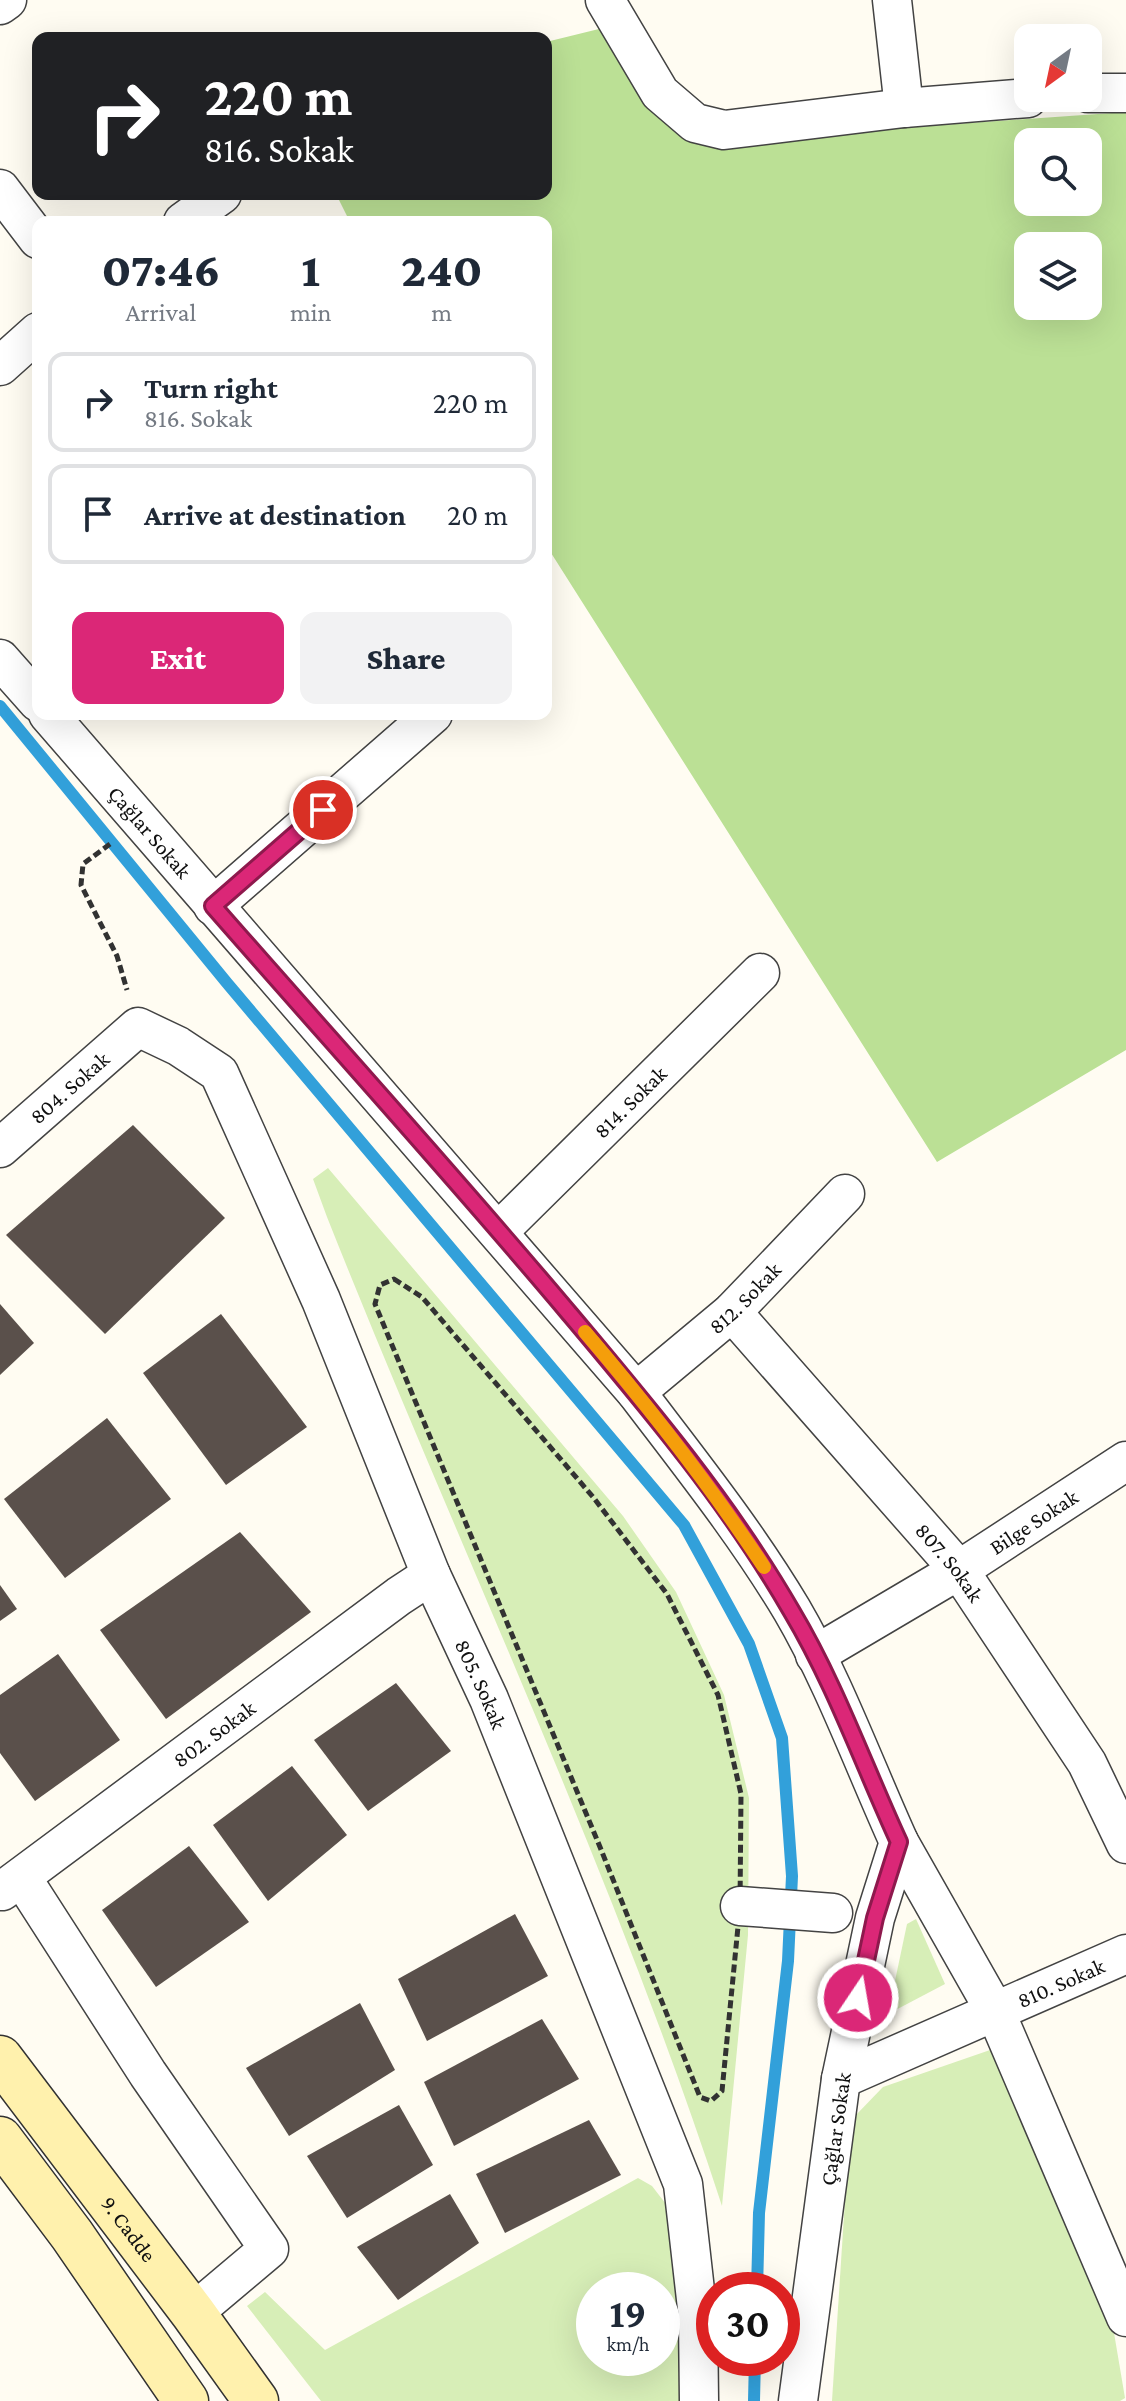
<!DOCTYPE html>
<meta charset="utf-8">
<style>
body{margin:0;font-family:"Crimson Pro",serif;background:#f2f2f3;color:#1f2937;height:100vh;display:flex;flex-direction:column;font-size:30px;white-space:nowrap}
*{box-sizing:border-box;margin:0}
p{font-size:26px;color:#747a83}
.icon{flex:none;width:44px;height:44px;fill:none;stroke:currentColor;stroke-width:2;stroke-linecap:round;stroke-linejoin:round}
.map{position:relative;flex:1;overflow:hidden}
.side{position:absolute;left:32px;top:216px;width:520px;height:504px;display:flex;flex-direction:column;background:#fff;border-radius:16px;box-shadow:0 8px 32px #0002}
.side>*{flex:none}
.guide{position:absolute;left:32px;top:32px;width:520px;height:168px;border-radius:16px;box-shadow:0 8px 32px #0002;background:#202124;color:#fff;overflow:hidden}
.needle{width:52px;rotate:213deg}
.fabs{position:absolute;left:1014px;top:24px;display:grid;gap:16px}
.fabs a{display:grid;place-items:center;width:88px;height:88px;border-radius:16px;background:#fff;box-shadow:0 8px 32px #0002;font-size:40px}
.speed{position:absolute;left:576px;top:2272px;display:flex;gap:16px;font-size:40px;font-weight:700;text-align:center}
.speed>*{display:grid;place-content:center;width:104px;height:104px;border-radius:50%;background:#fff;box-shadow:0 8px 32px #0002;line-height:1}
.speed small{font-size:20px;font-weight:400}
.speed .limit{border:12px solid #d22;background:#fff;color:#111}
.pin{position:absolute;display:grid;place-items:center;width:68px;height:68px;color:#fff;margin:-34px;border:4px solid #fff;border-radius:50%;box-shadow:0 2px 8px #0007}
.me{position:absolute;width:88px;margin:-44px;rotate:12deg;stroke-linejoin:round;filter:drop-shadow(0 0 6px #0008)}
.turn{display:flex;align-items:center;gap:28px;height:168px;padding:0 40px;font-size:36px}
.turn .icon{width:104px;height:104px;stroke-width:2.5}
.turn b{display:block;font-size:56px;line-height:68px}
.eta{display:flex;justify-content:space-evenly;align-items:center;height:136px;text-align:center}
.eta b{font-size:48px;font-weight:800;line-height:56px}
.primary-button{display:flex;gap:16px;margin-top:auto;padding:16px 40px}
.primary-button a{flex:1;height:92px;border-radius:16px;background:#db2777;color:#fff;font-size:32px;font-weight:800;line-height:92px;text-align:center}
.primary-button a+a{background:#f2f2f3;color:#1f2937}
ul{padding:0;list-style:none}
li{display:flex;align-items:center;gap:24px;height:100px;margin:0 16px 12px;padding:0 24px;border:4px solid #e0e1e3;border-radius:16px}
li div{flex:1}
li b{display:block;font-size:30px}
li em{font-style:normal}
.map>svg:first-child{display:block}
.green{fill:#d7eeb7;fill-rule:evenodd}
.forest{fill:#bbe095;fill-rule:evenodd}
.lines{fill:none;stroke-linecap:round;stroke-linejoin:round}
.stream{stroke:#32a0da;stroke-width:12}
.building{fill:#5a504b}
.street-casing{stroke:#434343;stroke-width:41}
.secondary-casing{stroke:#323232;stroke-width:47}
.path{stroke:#323232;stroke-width:5;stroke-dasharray:8 4;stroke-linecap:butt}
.street{stroke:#fff;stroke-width:38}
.secondary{stroke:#fff1ad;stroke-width:44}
.route-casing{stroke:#8e194d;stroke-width:20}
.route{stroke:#db2777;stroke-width:14}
.slow{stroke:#f59e0b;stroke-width:14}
.labels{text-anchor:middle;stroke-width:8;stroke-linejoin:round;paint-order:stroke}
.street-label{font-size:22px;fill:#101010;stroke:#fff}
</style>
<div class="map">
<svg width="1126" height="2401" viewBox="0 0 1126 2401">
<rect width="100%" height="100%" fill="#fffcf2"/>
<!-- green -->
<g class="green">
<path d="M328,1168L623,1516L676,1592L724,1695L749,1798L748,1935L722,2206C612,1868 458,1547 327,1217L313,1179Z"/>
<polygon points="916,1919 945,1984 888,2014 907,1924"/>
<polygon points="993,2049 1112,2321 1125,2398 1120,2401 832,2401 848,2154 854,2117 883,2087"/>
<path d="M638,2178L652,2186L676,2217L684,2401H321L247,2306L265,2292L325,2350ZM594,2290H662V2358H594Z"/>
</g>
<!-- forest -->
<path class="forest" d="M607,27L701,142L1126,112V1050L937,1162L546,545V222H350L336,194H546V42ZM1028,142H1088V202H1028ZM1028,246H1088V306H1028Z"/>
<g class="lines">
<!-- stream -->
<g class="stream">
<polyline points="0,706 227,983 684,1525 749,1644 782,1738 792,1876 788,1961 759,2213 757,2290"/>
<polyline points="754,2401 755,2358"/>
</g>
</g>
<!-- building -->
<g class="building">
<polygon points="133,1125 225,1218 105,1334 6,1235"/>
<polygon points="0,1304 34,1343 0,1375"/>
<polygon points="221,1314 307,1427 226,1485 143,1373"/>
<polygon points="107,1418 171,1499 65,1578 4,1499"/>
<polygon points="240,1532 311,1612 166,1719 100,1630"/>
<polygon points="0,1585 17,1609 0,1621"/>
<polygon points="58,1654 120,1740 35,1801 0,1753 0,1695"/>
<polygon points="396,1683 451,1751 368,1811 314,1740"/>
<polygon points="292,1766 347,1835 268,1901 213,1825"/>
<polygon points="189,1846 249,1922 156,1987 102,1910"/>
<polygon points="515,1914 548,1976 427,2041 398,1979"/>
<polygon points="360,2003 395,2070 289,2136 246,2068"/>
<polygon points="542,2019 579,2079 454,2146 424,2082"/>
<polygon points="399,2105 433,2165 347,2218 307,2156"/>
<polygon points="589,2120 621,2175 505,2233 476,2174"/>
<polygon points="450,2194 479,2243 398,2300 357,2247"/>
</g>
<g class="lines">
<!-- street casing -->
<g class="street-casing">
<g id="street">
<polyline points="605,0 660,93 695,123 724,130 904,108 1028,98"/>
<polyline points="892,0 904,108"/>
<polyline points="0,5 7,0"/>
<polyline points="1088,93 1126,93"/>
<polyline points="0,189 38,239"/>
<polyline points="183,222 222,194"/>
<polyline points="0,366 38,332"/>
<polyline points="0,659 38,702"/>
<path id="s1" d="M48,714L636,1392C690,1463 746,1533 792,1610C833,1680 865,1767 899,1842L875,1918L841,2079L798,2401"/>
<polyline points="213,906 433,714"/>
<path id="s2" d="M0,1148L138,1027L178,1046L219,1073L321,1300L431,1575L489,1699L683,2184L698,2317L699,2401"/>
<path id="s3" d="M499,1231L760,973"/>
<path id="s4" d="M732,1312L959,1570L1087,1763L1126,1844"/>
<path id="s5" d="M636,1392L732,1312L845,1194"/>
<path id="s6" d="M815,1655L959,1570L1126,1461"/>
<polyline points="899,1842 996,2013 1126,2317"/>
<polyline points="22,1878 148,2074 269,2249 193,2313"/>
<path id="s7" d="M2,1891L399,1596L431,1575"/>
<polyline points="740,1906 833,1913"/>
<path id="s8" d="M841,2079L1126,1954"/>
</g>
</g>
<!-- secondary casing -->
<g class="secondary-casing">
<g id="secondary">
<path id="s9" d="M0,2058L193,2313L256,2401"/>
<polyline points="0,2139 72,2235 186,2401"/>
</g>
</g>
<!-- path -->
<g class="path">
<polyline points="110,844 83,864 81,885 117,956 127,990"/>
<polygon points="394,1279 422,1297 593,1497 667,1594 718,1695 741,1794 740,1906 722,2091 711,2101 700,2097 600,1847 375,1304 380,1285"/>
</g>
<!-- street -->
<use href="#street" class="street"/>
<!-- secondary -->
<use href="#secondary" class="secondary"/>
</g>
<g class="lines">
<!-- route casing -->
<g class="route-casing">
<path id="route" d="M323,810L213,906C331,1041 452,1174 568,1312C648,1407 730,1504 792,1612C835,1684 864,1766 899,1842L875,1918L858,1998"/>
</g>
<!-- route -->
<use href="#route" class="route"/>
<!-- slow -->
<path class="slow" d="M585,1332C649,1407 710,1485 764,1567"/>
</g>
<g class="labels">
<!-- street labels -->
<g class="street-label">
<text dy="8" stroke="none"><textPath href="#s1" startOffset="156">Çağlar Sokak</textPath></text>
<text dy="8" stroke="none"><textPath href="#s2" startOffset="92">804. Sokak</textPath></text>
<text dy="8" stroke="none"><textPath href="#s3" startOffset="184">814. Sokak</textPath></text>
<text dy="8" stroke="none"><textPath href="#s5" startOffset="144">812. Sokak</textPath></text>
<text dy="8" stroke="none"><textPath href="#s6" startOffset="256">Bilge Sokak</textPath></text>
<text dy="8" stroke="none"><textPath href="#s4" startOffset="332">807. Sokak</textPath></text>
<text dy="8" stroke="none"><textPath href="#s2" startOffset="942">805. Sokak</textPath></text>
<text dy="8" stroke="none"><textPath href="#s7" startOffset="264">802. Sokak</textPath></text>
<text dy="8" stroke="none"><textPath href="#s8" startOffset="240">810. Sokak</textPath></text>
<text transform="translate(835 2129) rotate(-82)" y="8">Çağlar Sokak</text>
<text dy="8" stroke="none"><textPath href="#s9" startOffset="214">9. Cadde</textPath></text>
</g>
</g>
</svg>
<div class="fabs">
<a><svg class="needle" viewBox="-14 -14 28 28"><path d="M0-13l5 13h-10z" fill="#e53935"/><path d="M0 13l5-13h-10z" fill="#747a83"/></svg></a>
<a><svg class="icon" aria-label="search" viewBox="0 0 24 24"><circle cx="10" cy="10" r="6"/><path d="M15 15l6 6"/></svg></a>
<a><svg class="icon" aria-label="layers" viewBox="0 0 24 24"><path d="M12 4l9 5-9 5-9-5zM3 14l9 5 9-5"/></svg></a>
</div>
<div class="speed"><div>19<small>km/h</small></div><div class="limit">30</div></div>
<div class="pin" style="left:323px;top:810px;background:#d93025"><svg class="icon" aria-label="arrive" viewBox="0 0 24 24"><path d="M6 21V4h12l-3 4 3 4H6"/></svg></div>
<svg class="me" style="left:858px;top:1998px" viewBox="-20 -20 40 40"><circle r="17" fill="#db2777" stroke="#fff" stroke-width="3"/><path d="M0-11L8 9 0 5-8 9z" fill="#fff"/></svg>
<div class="guide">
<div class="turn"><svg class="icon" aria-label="right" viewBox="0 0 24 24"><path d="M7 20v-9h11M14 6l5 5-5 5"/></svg><div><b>220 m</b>816. Sokak</div></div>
</div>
<section class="side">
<div class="eta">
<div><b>07:46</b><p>Arrival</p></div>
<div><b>1</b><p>min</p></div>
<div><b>240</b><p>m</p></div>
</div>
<ul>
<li><svg class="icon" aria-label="right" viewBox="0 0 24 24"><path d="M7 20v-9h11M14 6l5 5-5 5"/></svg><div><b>Turn right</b><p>816. Sokak</p></div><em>220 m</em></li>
<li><svg class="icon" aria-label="arrive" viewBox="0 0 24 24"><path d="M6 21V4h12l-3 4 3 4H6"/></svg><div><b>Arrive at destination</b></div><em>20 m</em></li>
</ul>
<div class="primary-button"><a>Exit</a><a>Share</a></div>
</section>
</div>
